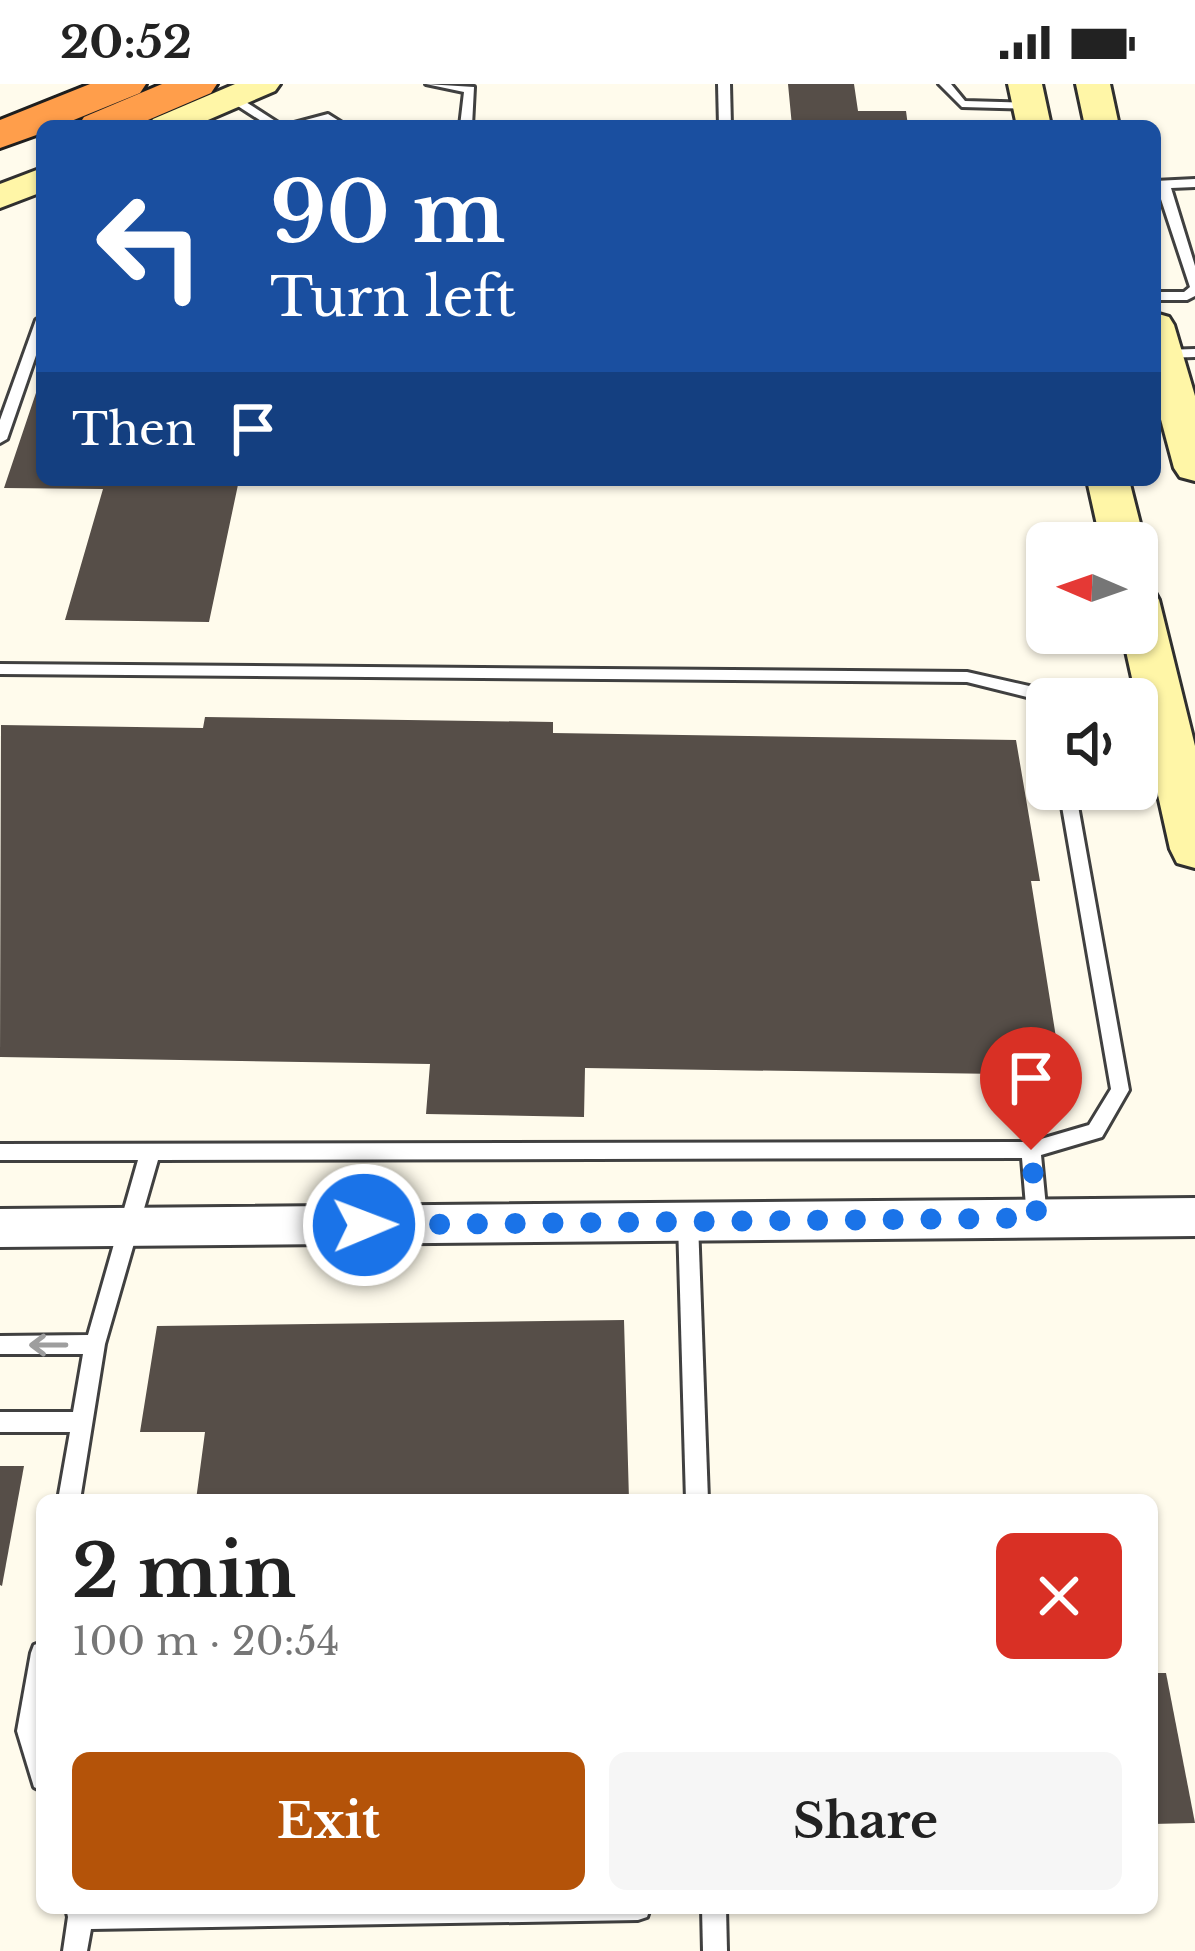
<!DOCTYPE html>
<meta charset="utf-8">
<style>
body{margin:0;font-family:"Libre Baskerville",serif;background:#f6f6f6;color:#222;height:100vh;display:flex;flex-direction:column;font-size:45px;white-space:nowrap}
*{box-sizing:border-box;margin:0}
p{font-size:39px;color:#767676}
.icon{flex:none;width:66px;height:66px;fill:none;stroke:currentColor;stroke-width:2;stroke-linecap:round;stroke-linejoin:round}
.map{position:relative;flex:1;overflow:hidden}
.sheet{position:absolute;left:36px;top:1410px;width:1122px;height:420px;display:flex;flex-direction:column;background:#fff;border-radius:18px;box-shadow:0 3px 9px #0004}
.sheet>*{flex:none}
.guide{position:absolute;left:36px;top:36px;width:1125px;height:366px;border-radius:18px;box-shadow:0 3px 9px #0004;background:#1a4fa0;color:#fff;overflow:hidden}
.needle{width:78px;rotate:272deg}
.buttons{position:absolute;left:1026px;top:438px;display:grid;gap:24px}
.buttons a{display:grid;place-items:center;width:132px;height:132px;border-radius:18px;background:#fff;box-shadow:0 3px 9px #0004;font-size:60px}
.pin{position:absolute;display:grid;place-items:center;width:102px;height:102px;color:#fff;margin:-123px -51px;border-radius:50% 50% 50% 0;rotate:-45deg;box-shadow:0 0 12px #0007}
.pin .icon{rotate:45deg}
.me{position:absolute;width:132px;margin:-66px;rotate:89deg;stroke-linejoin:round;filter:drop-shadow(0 0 9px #0008)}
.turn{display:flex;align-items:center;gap:42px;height:252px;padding:0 36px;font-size:54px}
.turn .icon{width:156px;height:156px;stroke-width:2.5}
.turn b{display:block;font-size:84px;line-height:102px}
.then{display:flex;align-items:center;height:114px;padding:0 36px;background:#0003;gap:24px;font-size:45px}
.round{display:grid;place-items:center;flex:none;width:126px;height:126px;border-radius:18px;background:#f6f6f6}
.summary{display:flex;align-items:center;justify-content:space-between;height:204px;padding:0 36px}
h1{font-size:72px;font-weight:800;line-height:90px}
.cta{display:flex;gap:24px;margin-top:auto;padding:24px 36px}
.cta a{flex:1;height:138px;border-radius:18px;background:#b45309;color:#fff;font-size:48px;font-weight:800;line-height:138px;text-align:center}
.cta a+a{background:#f6f6f6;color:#222}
.status{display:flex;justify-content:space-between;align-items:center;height:84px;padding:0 60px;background:#fff;direction:ltr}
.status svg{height:33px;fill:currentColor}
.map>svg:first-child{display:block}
.building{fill:#564e48}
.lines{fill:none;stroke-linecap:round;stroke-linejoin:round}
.service-casing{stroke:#404040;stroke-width:6}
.minor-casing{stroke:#404040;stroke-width:6}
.secondary-casing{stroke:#2f2f2f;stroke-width:6}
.motorway-casing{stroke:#1e1e1e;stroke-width:6}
.service{fill:#fff;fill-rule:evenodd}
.minor{fill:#fff;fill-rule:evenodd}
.secondary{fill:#fff6a7;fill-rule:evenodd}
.motorway{fill:#ff9e4b;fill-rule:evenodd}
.oneway{stroke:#9e9e9e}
.route{stroke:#1a73e8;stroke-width:21;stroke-dasharray:0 37.8}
</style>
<div class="status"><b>20:52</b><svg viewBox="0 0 49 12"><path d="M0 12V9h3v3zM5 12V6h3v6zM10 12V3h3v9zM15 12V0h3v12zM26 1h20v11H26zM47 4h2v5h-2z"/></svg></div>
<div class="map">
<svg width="1195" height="1867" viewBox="0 0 1195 1867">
<rect width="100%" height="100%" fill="#fffbec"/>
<!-- building -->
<g class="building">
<polygon points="788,0 854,0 858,27 906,27 908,42 792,42"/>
<polygon points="41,294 42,396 239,396 209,538 65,536 103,405 4,404"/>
<polygon points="205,633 553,638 553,649 1016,656 1040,797 1031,797 1062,991 585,984 584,1033 426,1030 430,980 0,973 1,641 203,644"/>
<polygon points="624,1236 629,1416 196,1416 205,1348 140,1348 157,1242"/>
<polygon points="0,1382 24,1382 2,1502 0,1501"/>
<polygon points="1152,1589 1166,1589 1195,1739 1152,1740"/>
</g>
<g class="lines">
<!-- service casing -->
<g class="service-casing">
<g id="service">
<polygon points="426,0 474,3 472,42 460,42 464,8"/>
<polygon points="718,0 730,0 731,42 719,42"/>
<polygon points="939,0 951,0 965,17 1031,19 1037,22 1031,25 962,23"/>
<polygon points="227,11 235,11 283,42 269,42 227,15"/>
<polygon points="328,30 347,42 333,42 326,37 304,42 283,42"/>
<polygon points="1195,95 1195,103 1171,104 1195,182 1195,212 1187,216 1155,216 1155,208 1184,208 1190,203 1155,97"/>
<polygon points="42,232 42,254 7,355 0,359 0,336 36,236"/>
<polygon points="1195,265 1195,273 1163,274 1156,270 1163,266"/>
<polygon points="0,580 967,588 1051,607 1086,609 1094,615 1047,615 1047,618 967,598 0,590"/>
<polygon points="1059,705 1075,705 1129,1006 1102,1053 1041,1071 1047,1134 1044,1140 1037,1143 1030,1140 1027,1134 1022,1074 158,1076 105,1260 80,1416 58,1416 70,1348 0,1348 0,1328 73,1328 83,1270 0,1270 0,1252 88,1251 138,1076 0,1076 0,1060 1031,1058 1089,1041 1111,1005"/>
<polygon points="688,1129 695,1132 698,1138 708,1416 686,1416 678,1138 681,1132"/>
<polygon points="42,1558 42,1707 34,1703 17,1647 31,1569 34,1561"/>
<polygon points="66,1824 650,1824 647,1833 638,1836 91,1845 87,1867 63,1867 68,1833"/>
<polygon points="702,1824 726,1824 727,1867 703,1867"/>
</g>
</g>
<!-- minor casing -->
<g class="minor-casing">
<polygon id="minor" points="1195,1114 1195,1152 0,1163 0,1125"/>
</g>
<!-- secondary casing -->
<g class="secondary-casing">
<g id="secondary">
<polygon points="235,0 280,0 275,7 194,42 148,42 153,35"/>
<polygon points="1008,0 1042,0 1051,42 1017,42"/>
<polygon points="1076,0 1110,0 1119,42 1085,42"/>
<polygon points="42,84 42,108 0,124 0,100"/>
<polygon points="1155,229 1169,233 1174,241 1195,312 1195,397 1180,393 1174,384 1155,313"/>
<polygon points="1087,396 1129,396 1145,459 1138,469 1137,459 1101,459"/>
<polygon points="1137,501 1153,505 1159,516 1195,662 1195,784 1177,779 1170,765 1122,549 1137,549"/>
</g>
</g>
<!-- motorway casing -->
<g class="motorway-casing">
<g id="motorway">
<polygon points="90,0 146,0 140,9 59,42 42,42 42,49 0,64 0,36"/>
<polygon points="162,0 217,0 211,9 134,42 78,42 84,33"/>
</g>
</g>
<!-- service -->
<use href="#service" class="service"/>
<!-- minor -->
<use href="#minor" class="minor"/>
<!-- secondary -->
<use href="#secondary" class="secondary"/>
<!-- motorway -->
<use href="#motorway" class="motorway"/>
</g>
<!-- one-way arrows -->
<defs><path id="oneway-shaft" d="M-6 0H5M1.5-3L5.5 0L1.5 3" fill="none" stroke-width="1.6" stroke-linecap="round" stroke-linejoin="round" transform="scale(3)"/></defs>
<use class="oneway" href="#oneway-shaft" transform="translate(48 1261) rotate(180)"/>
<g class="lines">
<!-- route -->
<polyline class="route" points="364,1141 1037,1134 1031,1066"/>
</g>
</svg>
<div class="buttons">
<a><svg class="needle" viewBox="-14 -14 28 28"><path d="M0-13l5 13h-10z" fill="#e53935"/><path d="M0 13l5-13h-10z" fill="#767676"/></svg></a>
<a><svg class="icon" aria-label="sound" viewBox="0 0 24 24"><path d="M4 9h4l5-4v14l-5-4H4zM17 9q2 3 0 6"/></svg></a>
</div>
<div class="pin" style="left:1031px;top:1066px;background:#d93025"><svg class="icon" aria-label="arrive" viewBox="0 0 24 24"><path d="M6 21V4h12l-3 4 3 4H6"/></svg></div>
<svg class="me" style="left:364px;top:1141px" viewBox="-20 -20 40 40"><circle r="17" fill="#1a73e8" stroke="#fff" stroke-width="3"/><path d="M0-11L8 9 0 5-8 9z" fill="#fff"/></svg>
<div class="guide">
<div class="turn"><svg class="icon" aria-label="left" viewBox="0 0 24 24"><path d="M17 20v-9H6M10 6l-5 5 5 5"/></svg><div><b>90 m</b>Turn left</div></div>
<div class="then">Then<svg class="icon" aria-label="arrive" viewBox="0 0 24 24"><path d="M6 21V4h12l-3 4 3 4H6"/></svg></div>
</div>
<section class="sheet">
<div class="summary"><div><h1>2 min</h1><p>100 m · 20:54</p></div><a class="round" style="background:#d93025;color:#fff"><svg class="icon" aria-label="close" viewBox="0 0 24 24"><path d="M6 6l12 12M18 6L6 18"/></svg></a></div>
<div class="cta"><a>Exit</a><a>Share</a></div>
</section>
</div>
